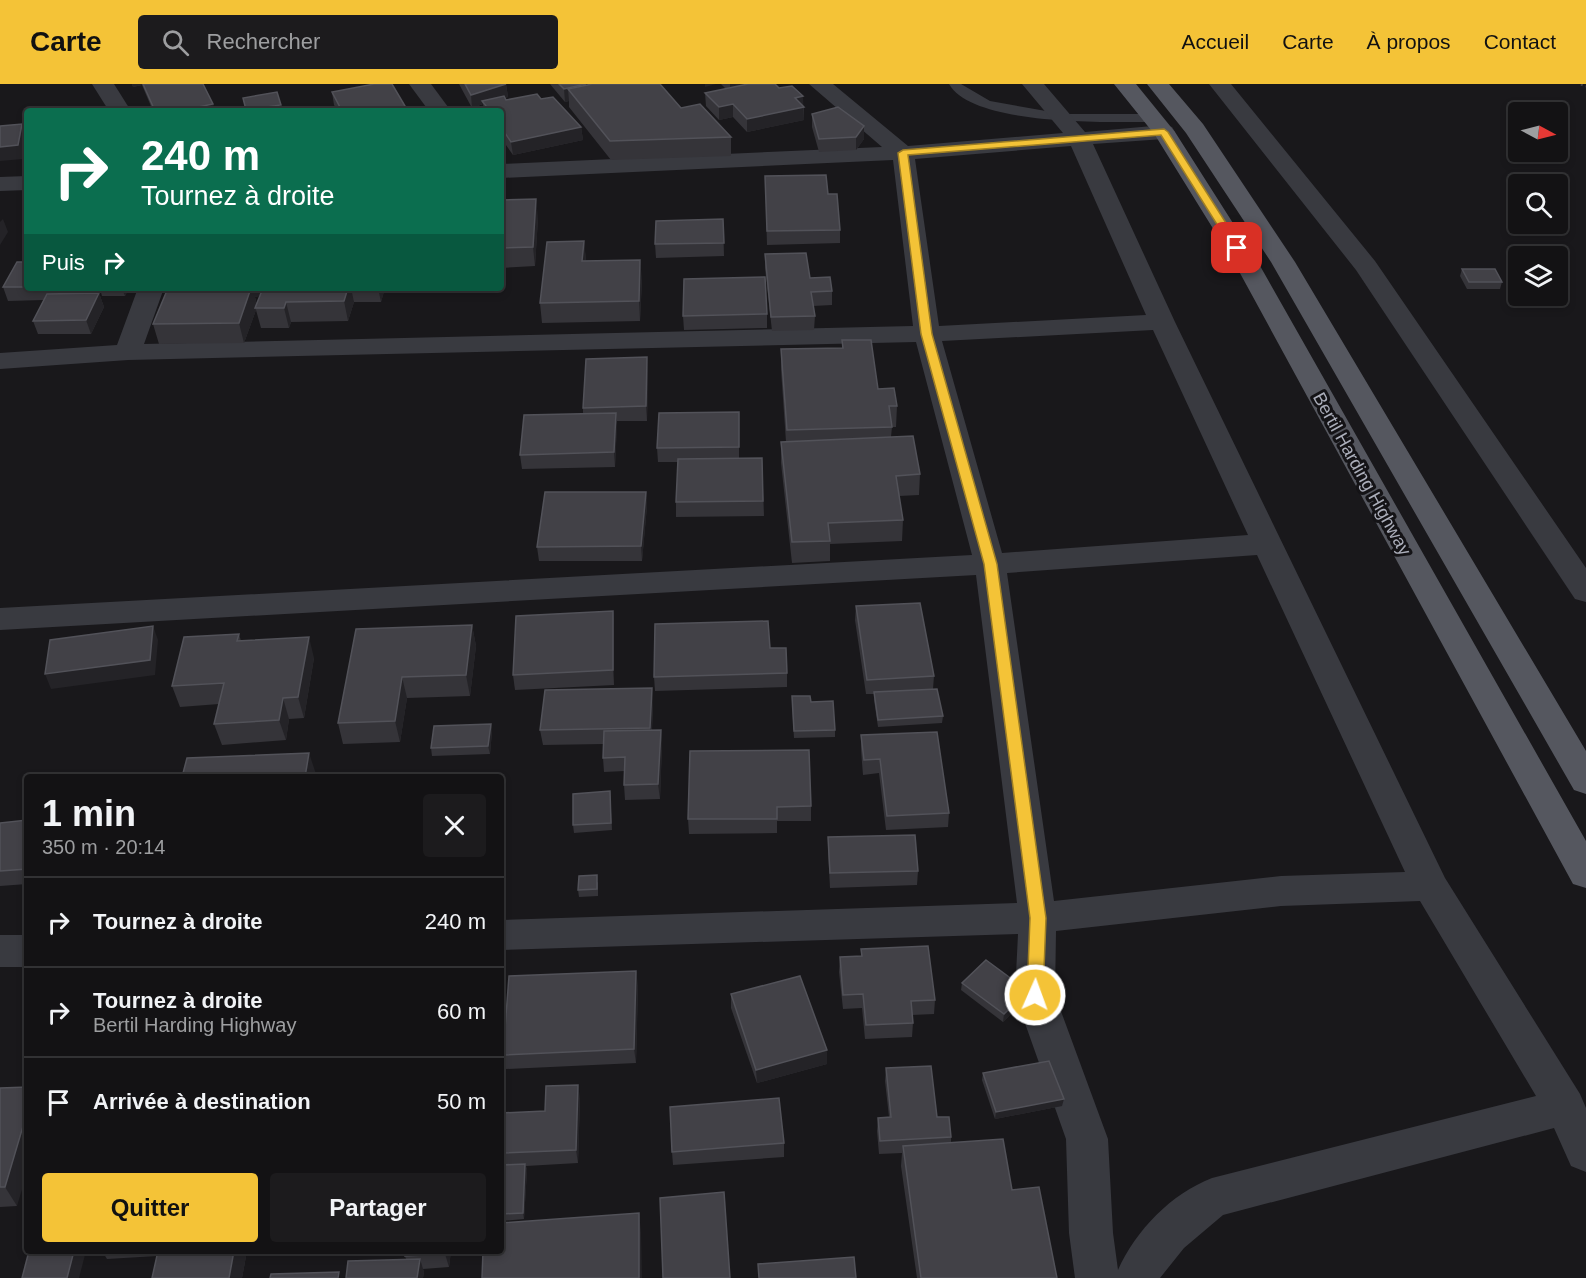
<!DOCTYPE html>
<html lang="fr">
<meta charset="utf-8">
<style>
body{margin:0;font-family:Helvetica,sans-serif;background:#1c1b1d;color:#f1f3f6;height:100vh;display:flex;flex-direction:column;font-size:22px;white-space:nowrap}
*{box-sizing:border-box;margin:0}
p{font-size:20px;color:#9d9ea0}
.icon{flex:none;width:33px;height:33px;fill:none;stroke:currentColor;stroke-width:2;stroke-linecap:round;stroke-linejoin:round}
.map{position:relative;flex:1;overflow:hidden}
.side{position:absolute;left:24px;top:690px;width:480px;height:480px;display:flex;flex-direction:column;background:#131214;border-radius:6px;box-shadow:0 3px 9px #0003,0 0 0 2px #323234}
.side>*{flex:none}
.top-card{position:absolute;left:24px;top:24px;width:480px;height:183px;border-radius:6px;box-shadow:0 3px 9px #0003,0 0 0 2px #323234;background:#0b6e4f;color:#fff;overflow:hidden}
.needle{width:39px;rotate:97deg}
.tools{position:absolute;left:1508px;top:18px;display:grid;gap:12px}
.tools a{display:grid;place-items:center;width:60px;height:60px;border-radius:6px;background:#131214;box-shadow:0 3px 9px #0003,0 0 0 2px #323234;font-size:30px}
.pin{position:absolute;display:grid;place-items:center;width:51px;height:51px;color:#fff;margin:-26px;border-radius:12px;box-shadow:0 3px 9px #0006}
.me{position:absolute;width:66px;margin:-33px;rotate:2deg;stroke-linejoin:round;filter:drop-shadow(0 0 4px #0008)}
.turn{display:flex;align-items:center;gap:21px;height:126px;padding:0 18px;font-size:27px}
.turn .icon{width:78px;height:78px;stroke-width:2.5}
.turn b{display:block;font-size:42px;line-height:51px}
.then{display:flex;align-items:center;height:57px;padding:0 18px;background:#0003;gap:12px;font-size:22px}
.round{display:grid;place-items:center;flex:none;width:63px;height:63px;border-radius:6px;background:#1c1b1d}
.head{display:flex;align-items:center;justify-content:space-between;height:102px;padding:0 18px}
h1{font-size:36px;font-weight:800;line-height:45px}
.cta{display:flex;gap:12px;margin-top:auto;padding:12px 18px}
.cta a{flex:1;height:69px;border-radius:6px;background:#f4c337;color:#111;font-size:24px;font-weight:800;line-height:69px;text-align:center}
.cta a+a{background:#1c1b1d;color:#f1f3f6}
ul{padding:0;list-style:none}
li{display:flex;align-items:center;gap:18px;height:90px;padding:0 18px;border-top:2px solid #323234}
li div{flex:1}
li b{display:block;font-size:22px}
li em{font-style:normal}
header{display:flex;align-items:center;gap:36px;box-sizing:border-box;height:84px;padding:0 30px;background:#f4c337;color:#111}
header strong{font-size:28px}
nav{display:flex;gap:33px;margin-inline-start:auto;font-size:21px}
.search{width:420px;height:54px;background:#1c1b1d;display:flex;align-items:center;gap:15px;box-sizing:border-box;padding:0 21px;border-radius:6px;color:#9d9ea0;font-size:22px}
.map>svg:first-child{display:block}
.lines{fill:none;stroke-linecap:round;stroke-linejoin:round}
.path{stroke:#3f4147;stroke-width:3;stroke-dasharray:2 3;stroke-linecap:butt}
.lane{fill:#393a40;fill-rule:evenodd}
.street{fill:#393a40;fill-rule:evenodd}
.primary{fill:#55575f;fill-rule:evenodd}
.wall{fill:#353439}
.shaded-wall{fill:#242327}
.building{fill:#424147;stroke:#525259;stroke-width:1.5}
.route{fill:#f4c337;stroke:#9f7f24;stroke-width:1.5}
.labels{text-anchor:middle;stroke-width:6;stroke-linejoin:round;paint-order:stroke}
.street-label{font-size:18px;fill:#abaeba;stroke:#141316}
</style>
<header>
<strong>Carte</strong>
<div class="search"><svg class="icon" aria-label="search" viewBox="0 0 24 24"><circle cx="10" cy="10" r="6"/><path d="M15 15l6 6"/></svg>Rechercher</div>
<nav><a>Accueil</a><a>Carte</a><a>À propos</a><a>Contact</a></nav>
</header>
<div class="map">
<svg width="1586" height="1194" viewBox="0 0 1586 1194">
<rect width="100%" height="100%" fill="#19181b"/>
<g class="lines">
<!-- path -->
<polyline class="path" points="1581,0 1586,2"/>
<!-- lane -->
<path class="lane" d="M949,0H961L990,17L1063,30H1153L1160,34L1153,38C1108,38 973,42 949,0Z"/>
<!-- street -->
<g class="street">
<polygon points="92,0 114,0 131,27 109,27"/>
<polygon points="409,0 431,0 451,27 429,27"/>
<path d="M809,0H833L908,62L1063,49L1022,0H1044L1085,48L1164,41L1172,43L1175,48L1172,53L1164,55L1093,60L1175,238L1445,794L1580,1010L1586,1024V1088L1571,1082L1554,1044L1223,1131L1184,1164L1160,1194H1075L1069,1149L1066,1055L1015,911L1018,850L501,866V836L1017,819L976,491L0,546V524L972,471L916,258L128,276L0,285V269L117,261L138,204H164L144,260L913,242L893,76L501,94V80L882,63ZM1071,62L1146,231L939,242L915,75ZM1153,246L1248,451L1002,469L942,257ZM1257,471L1405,788L1281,792L1054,817L1007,489ZM1420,817L1536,1012L1212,1094C1171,1110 1136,1146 1118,1186L1113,1149L1108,1055L1055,911L1056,847L1281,822Z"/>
<polygon points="1209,0 1231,0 1375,177 1586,484 1586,518 1575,515 1356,186"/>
<polygon points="27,92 27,106 0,107 0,93"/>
<rect x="0" y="851" width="27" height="32"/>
</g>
<!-- primary -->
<g class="primary">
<polygon points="1114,0 1136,0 1175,48 1259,180 1586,757 1586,804 1573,800 1235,180 1155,51"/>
<polygon points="1147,0 1169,0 1203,40 1295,178 1586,667 1586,710 1574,706 1271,178 1186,49"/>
</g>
</g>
<!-- wall -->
<g class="wall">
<polygon points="132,0 203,0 213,20 214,27 153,27 142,1 133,3"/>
<polygon points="459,0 506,0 508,13 505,14 506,16 541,15 581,43 583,56 513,71 501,54 501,27 484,27 483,20 472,24"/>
<polygon points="550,0 660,0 681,24 731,53 731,72 611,76 569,23 569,17 565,18"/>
<polygon points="721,0 775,0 779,4 804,23 804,36 747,48 733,33 719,36 706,22 705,9 726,5"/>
<polygon points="332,8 408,27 338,27 334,21"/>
<polygon points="812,30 864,42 864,55 856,66 819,68 812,43"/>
<polygon points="765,92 840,146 840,159 767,161"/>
<polygon points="501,116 538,134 535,182 501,184"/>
<polygon points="723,135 724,172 656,174 655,160"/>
<polygon points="584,157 586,177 642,195 640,237 542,239 540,219"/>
<polygon points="765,170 832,207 832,221 813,222 815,232 814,246 772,247 765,184"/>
<polygon points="27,178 27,204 91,204 88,209 99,209 104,223 91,250 38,250 33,237 44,216 8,217 3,203"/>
<polygon points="1462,185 1502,198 1500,205 1467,205 1460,192"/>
<polygon points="101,204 129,204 125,212 102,212 100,205"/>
<polygon points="168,204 262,204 259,212 255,213 257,221 263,204 385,204 381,218 354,218 348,237 291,238 289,244 261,244 256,226 244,259 159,260 153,240"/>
<polygon points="767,230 767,244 684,246 683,232"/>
<polygon points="842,256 878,305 897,322 896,343 892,343 891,353 920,390 919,411 899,412 903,436 902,457 830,460 830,477 792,479 781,379 781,358 786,358 781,286 781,265 842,264"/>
<polygon points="648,287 647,337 617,337 615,383 522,385 520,371 583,330 583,324"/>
<polygon points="739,328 739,374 762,374 764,432 676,433 676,418 678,378 658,378 657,364"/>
<polygon points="646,408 647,422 642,477 539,477 537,463"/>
<polygon points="856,522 934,592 933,605 943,632 942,639 878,643 874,616 874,610 866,610 855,536"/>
<polygon points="613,527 614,542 614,601 515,606 513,591"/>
<polygon points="472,541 476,562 470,612 407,614 400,658 343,660 338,639"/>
<polygon points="239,550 241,557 314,574 304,634 289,635 286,656 222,661 214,640 219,620 180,623 172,602"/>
<polygon points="770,564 787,589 787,603 655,607 654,593"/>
<polygon points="811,618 835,646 835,653 794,654 792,620"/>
<polygon points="653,619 652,646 661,646 662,660 660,715 625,716 624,701 625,687 604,688 603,674 603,660 543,661 540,646"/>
<polygon points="491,640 492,647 490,670 432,672 431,664"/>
<polygon points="861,651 949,729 948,743 886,746 879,689 863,691 861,666"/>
<polygon points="690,667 811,722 811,737 777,737 777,749 689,750 688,735"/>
<polygon points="610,707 612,746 574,749 573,741"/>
<polygon points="27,736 27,800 0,802 0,739"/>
<polygon points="828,753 918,787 917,801 830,804 828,767"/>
<polygon points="598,798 598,812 579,813 578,806"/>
<polygon points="861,865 935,916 934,930 912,931 913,939 912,953 865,955 862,924 843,925 839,888 840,873 861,872"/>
<polygon points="962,899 1027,914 1003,938 961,906"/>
<polygon points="638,901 636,979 506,985 503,971"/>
<polygon points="731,910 827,980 757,999 731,924"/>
<polygon points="886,984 937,1033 951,1053 951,1059 1012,1106 1057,1194 917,1194 901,1082 902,1069 879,1070 877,1047 878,1034 889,1033 885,997"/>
<polygon points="983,989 1062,1022 995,1035 982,996"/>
<polygon points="0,1004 17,1122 0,1123"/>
<polygon points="580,1014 578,1079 526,1082 527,1086 524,1135 501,1137 501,1029 545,1027"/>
<polygon points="784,1059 784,1073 673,1081 672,1068"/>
<polygon points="102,1167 247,1167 242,1194 152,1194 157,1172 107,1175"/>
<polygon points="406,1167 451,1167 449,1183 423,1185 424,1188 423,1194 346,1194 406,1175 405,1172"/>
</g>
<!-- shaded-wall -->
<g class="shaded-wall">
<polygon points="132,0 142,0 142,1 133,3"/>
<polygon points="506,0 508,13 485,20 482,17 483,20 472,24 471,11"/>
<polygon points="586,0 627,0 568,5 569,17 565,18 564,5"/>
<polygon points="705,0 716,0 705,3"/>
<polygon points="730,0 768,0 730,9"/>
<polygon points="803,12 804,36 747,48 747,35 795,14"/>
<polygon points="213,20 214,27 179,27"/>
<polygon points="733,20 733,33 719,36 719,23"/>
<polygon points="281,21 282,27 246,27 246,26"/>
<polygon points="22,40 26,53 23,75 0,77 0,63"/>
<polygon points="864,42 864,55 856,66 856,53"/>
<polygon points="581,43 583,56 513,71 511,58"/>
<polygon points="536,115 538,134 535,182 533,163"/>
<polygon points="3,135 8,148 0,161 0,138"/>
<polygon points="584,157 586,177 582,177"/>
<polygon points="640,176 642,195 640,237 639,217"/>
<polygon points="81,204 91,204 85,216"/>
<polygon points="123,204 129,204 125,212 122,205"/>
<polygon points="243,204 262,204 259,212 255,213 257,222 255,224 256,226 244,259 239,239"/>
<polygon points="348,204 351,204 354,218 348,237 344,217"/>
<polygon points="378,204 385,204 381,218"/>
<polygon points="99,209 104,223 91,250 86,236"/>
<polygon points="286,218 291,238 289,244 284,224"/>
<polygon points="647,273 648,287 647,337 646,322"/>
<polygon points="616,329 617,343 615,383 614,368"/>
<polygon points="646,408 647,422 642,477 641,462"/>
<polygon points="613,527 614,542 614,601 613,586"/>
<polygon points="472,541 476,562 470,612 466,591"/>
<polygon points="153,542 158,556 155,591 51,605 45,590"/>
<polygon points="309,553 314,574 304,634 298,613"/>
<polygon points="402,593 407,614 400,658 395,637"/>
<polygon points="652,604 653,619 651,659 650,644"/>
<polygon points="283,614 289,635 286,656 279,636"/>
<polygon points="491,640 492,647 490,670 488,662"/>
<polygon points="661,646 662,660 660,715 658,700"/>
<polygon points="309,669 316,690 315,693 305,693"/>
<polygon points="636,887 638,901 636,979 634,965"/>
<polygon points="1028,907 1027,914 1003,938 1004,930"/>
<polygon points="827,966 827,980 757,999 756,986"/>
<polygon points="578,1001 580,1014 578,1079 576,1066"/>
<polygon points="1064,1015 1062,1022 995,1035 996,1028"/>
<polygon points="27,1029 27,1089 17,1122 5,1103"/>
<polygon points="525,1080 527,1086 524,1135 523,1129"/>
<polygon points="639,1129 641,1148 642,1194 639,1194"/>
<polygon points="74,1167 86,1167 79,1194 67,1194"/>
<polygon points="234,1167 247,1167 242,1194 229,1194"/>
<polygon points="446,1167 451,1167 449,1183 445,1170"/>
<polygon points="420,1175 424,1188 423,1194 417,1194"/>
</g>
<!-- building -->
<g class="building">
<polygon points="143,0 203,0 213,20 179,27 155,27"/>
<polygon points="374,0 392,0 408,27 342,27 332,8"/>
<polygon points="465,0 506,0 471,11"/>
<polygon points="559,0 586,0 564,5"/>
<polygon points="592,0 660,0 681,24 700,20 731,53 610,57 568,5"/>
<polygon points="748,0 775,0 779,4 792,2 803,12 795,14 804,23 747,35 733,20 719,23 705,9"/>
<polygon points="277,8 281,21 246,26 243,14"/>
<polygon points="537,10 541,15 553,13 581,43 511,58 501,43 501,27 490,27 482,17 504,12 506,16"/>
<polygon points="838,23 864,42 856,53 819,55 812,30"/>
<polygon points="22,40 18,61 0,63 0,42"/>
<polygon points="826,91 828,110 837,110 840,146 767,147 765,92"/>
<polygon points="536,115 533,163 501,164 501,116"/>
<polygon points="723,135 724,159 655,160 656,137"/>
<polygon points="584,157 582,177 640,176 639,217 540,219 547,158"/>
<polygon points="806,169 810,194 830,193 832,207 811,208 815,232 771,233 765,170"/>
<polygon points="17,178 27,178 27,203 3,203"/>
<polygon points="1462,185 1495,185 1502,198 1469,198"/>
<polygon points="765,193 767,230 683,232 684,195"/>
<polygon points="101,204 123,204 122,205 100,205"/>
<polygon points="168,204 251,204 239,239 153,240"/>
<polygon points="263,204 348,204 344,217 286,218 284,224 255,224"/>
<polygon points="99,209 86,236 33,237 47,210"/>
<polygon points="842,256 871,256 878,305 894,304 897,322 889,322 892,343 787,346 781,265 843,264"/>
<polygon points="647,273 646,322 583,324 586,275"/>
<polygon points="739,328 739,363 657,364 659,329"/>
<polygon points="616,329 614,368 520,371 524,331"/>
<polygon points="913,352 920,390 896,392 903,436 828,439 830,457 792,458 781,358"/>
<polygon points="762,374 763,417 676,418 678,375"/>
<polygon points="545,408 646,408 641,462 537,463"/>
<polygon points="920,519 934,592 867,596 856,522"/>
<polygon points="613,527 613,586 513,591 516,532"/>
<polygon points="768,537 770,564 786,564 787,589 654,593 655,540"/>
<polygon points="472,541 466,591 402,593 395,637 338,639 356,545"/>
<polygon points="153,542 150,576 45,590 50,556"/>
<polygon points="239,550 237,557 309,553 298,613 283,614 279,636 214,640 224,599 172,602 184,553"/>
<polygon points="652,604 650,644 540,646 545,606"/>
<polygon points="937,605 943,632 878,636 874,608"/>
<polygon points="792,612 810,612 811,618 833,617 835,646 794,647"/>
<polygon points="491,640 488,662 431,664 434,642"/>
<polygon points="661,646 658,700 624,701 625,673 603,674 604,647"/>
<polygon points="937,648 949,729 887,732 880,675 864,676 861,651"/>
<polygon points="809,666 811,722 777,723 777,735 688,735 690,667"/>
<polygon points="309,669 305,693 182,693 187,674"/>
<polygon points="610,707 611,739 573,741 573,710"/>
<polygon points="27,736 27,785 0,787 0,739"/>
<polygon points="915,751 918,787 830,789 828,753"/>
<polygon points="597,791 597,805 578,806 579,792"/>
<polygon points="928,862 935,916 911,917 913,939 866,941 863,910 843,911 840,873 862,872 861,865"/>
<polygon points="986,876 1028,907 1004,930 962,899"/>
<polygon points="636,887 634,965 503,971 509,892"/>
<polygon points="800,892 827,966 756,986 731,910"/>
<polygon points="1049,977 1064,1015 996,1028 983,989"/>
<polygon points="931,982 937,1033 949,1033 951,1053 880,1057 878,1034 891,1033 886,984"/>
<polygon points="578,1001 576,1066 501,1069 501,1029 545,1027 546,1002"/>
<polygon points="27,1003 27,1029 5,1103 0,1103 0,1004"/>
<polygon points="779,1014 784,1059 672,1068 670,1023"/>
<polygon points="1003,1055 1012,1106 1039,1103 1057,1194 921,1194 903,1062"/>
<polygon points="525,1080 523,1129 501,1130 501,1081"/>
<polygon points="724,1108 730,1194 663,1194 660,1114"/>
<polygon points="639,1129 639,1194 482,1194 483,1167 501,1167 501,1139"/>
<polygon points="29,1167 74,1167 67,1194 22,1194"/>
<polygon points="158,1167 234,1167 229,1194 152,1194"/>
<polygon points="406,1167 446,1167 445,1170 405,1172"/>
<polygon points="854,1173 856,1194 759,1194 758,1180"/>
<polygon points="420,1175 417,1194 346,1194 348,1177"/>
<polygon points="339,1188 338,1194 270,1194 271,1190"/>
</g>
<!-- route -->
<polygon class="route" points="1164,45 1168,48 1242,164 1240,166 1233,166 1161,51 908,71 932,250 997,480 1046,834 1043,911 1041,915 1035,917 1029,915 1027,911 1030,834 984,480 921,250 898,69 903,66"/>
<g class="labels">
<!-- street labels -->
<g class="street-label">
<text transform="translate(1362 390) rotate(61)" y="6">Bertil Harding Highway</text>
</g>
</g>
</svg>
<div class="tools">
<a><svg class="needle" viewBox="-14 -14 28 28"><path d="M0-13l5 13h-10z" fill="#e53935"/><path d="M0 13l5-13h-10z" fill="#9d9ea0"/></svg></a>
<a><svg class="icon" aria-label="search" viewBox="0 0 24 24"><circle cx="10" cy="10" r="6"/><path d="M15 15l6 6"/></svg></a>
<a><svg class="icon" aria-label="layers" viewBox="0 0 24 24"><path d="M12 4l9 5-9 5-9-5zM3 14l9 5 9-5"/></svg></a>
</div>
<div class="pin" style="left:1237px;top:164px;background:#d93025"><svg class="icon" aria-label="arrive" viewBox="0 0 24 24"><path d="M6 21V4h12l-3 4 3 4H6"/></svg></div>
<svg class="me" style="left:1035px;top:911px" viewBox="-20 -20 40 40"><circle r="17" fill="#f4c337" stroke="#fff" stroke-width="3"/><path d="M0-11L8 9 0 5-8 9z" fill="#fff"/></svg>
<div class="top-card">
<div class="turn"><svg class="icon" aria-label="right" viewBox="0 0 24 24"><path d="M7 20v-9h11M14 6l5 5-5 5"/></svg><div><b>240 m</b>Tournez à droite</div></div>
<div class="then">Puis<svg class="icon" aria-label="right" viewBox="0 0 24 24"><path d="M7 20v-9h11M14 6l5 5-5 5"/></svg></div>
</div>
<section class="side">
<div class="head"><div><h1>1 min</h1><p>350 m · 20:14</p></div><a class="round"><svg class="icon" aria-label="close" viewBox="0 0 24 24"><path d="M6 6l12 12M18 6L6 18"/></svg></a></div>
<ul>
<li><svg class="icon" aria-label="right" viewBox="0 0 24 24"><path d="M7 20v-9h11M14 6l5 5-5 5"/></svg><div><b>Tournez à droite</b></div><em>240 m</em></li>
<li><svg class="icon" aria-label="right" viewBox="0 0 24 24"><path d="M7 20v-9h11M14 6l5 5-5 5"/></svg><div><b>Tournez à droite</b><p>Bertil Harding Highway</p></div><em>60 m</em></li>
<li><svg class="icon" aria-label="arrive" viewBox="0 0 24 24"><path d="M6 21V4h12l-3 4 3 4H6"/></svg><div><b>Arrivée à destination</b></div><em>50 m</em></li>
</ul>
<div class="cta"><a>Quitter</a><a>Partager</a></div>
</section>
</div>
